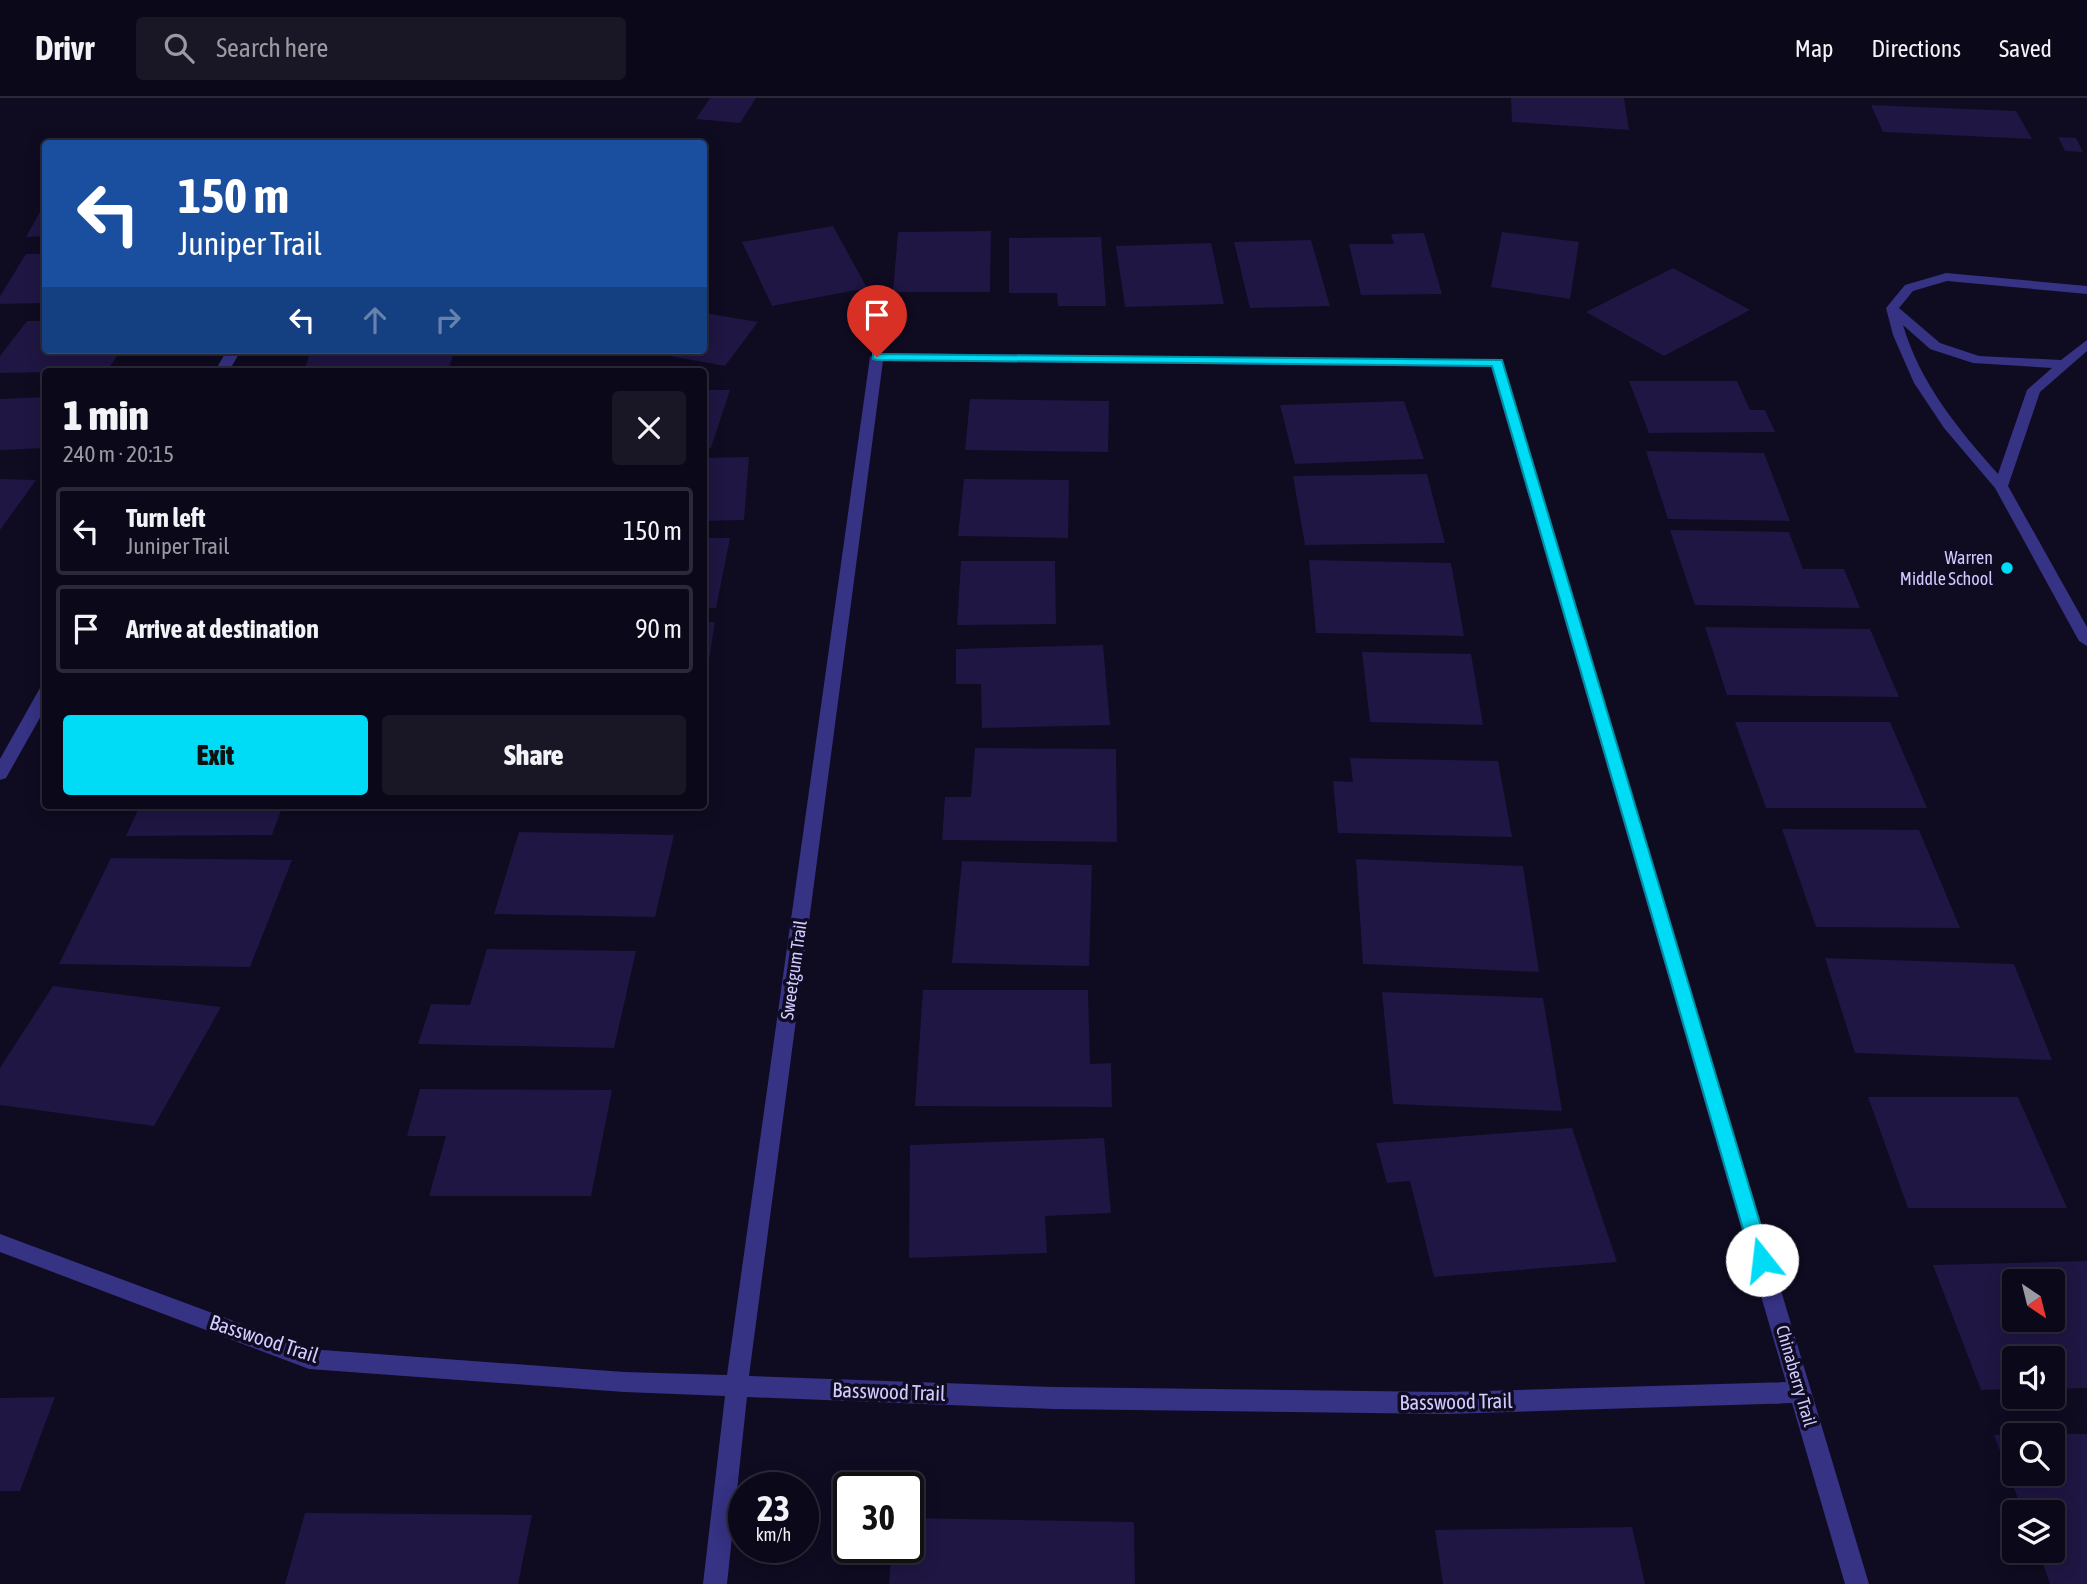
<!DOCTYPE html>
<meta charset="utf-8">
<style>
body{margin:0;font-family:"Asap Condensed",sans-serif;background:#191626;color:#f1f3f6;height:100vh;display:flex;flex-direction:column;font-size:26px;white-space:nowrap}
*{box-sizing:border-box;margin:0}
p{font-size:23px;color:#9a9aa2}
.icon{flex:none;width:38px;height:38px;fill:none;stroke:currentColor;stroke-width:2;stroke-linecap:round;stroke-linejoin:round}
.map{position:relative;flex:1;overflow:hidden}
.panel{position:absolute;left:42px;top:270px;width:665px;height:441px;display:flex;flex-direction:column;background:#0b0819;border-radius:7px;box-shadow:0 4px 18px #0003,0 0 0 2px #2b2938}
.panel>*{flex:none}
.hud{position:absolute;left:42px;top:42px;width:665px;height:214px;border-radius:7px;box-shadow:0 4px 18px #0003,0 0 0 2px #2b2938;background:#1a4fa0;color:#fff;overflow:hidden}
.needle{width:46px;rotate:145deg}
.controls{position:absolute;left:2002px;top:1171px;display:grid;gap:14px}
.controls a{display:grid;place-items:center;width:63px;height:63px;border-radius:7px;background:#0b0819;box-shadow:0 4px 18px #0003,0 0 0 2px #2b2938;font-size:35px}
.speed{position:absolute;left:728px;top:1374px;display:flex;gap:14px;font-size:35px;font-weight:700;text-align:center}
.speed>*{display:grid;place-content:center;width:91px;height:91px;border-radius:50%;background:#0b0819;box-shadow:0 4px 18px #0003,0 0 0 2px #2b2938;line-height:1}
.speed small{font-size:18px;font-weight:400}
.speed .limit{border:4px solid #111;border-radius:10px;background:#fff;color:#111}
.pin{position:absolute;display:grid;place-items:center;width:60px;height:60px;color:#fff;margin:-72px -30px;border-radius:50% 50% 50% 0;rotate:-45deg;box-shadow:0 0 7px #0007}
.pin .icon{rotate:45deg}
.me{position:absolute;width:77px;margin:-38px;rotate:344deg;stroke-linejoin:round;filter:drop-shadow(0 0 5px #0008)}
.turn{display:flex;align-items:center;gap:24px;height:147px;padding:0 21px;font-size:32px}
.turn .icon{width:91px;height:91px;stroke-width:2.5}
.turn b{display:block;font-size:49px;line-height:60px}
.lanes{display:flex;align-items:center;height:66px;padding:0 21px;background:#0003;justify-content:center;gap:35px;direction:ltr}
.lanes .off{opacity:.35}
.round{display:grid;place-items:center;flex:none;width:74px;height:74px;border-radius:7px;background:#191626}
.head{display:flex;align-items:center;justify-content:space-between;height:119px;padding:0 21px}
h1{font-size:42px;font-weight:800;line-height:52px}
.action{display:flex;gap:14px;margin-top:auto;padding:14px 21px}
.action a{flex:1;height:80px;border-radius:7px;background:#00dcf6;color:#111;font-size:28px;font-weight:800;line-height:80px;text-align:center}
.action a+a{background:#191626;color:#f1f3f6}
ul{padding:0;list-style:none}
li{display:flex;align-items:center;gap:21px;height:88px;margin:0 14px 10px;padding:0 7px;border:4px solid #2b2938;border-radius:7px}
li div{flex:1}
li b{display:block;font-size:26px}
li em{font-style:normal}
header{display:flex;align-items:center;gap:42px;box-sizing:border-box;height:98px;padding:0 35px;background:#0b0819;border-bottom:2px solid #2b2938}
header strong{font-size:33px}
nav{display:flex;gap:38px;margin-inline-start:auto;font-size:24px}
.search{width:490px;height:63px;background:#191626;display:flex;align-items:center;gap:18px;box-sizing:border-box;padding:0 24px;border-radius:7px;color:#9a9aa2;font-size:26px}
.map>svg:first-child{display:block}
.building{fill:#1f1643;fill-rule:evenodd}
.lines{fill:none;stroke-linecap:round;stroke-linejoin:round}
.minor{fill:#363284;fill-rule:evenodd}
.route{fill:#00dcf6;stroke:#008fa0;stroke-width:2}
.poi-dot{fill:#00dcf6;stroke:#0f0b21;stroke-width:2.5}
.labels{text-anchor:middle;stroke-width:7;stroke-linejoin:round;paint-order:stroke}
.poi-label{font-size:18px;fill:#d1cbff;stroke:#0f0b21;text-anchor:end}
.street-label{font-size:18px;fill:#d1cbff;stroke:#0f0b21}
.near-street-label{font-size:21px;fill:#d1cbff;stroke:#0f0b21}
</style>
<header>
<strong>Drivr</strong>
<div class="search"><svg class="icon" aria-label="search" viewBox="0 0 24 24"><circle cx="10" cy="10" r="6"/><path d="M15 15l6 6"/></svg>Search here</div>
<nav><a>Map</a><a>Directions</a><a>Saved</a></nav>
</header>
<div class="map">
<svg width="2087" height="1486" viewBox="0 0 2087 1486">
<rect width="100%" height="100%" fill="#0f0b21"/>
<!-- building -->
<g class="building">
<polygon points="710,0 756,0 740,25 696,21"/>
<polygon points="1511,0 1624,0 1629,32 1512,24"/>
<polygon points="1871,7 2016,13 2032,41 1883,34"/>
<polygon points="2058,39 2076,40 2083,54 2065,53"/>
<polygon points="46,103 46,138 26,139"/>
<polygon points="833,128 867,190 772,208 742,144"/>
<polygon points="991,133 990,194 893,194 898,134"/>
<polygon points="1502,134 1579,144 1570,201 1491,189"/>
<polygon points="1424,135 1442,196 1361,197 1349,146 1394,146 1391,136"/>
<polygon points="1101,139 1106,208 1058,208 1057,195 1009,195 1009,140"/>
<polygon points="1311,142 1330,208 1250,210 1234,144"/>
<polygon points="1211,145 1224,206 1125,209 1116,148"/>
<polygon points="26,156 46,156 46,205 0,206 0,198"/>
<polygon points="1673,170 1750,212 1664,258 1586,214"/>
<polygon points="704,215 758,224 725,268 642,253 704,252"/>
<polygon points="27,223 46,223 46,252 121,252 107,273 0,275 0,258"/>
<polygon points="311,252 454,252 449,271 304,273"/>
<polygon points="1629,283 1737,283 1750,312 1765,312 1775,334 1649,335"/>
<polygon points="704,292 730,292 711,350 704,350"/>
<polygon points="46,299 46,350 0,352 0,301"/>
<polygon points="970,301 1109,303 1108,354 965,352"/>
<polygon points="1404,303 1424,361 1295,366 1280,307"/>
<polygon points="1646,353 1764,355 1790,423 1668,421"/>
<polygon points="749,359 744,422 704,423 704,360"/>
<polygon points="1427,376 1445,445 1305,447 1293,378"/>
<polygon points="0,381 36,382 0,432"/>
<polygon points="964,381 1069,382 1068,440 958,438"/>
<polygon points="1670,432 1789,434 1803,471 1844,471 1860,510 1695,507"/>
<polygon points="704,440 730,440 716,510 704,510"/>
<polygon points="1309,462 1451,465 1464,538 1316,535"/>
<polygon points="961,463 1055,463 1056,526 957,527"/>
<polygon points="704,524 715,524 705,587 704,587"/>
<polygon points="1705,529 1870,531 1899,599 1727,597"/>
<polygon points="1103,547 1110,627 982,630 981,586 956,586 956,551"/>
<polygon points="1362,554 1471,556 1483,627 1370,624"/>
<polygon points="1735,624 1890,624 1927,710 1766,710"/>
<polygon points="975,650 1116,651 1117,744 942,742 945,699 971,699"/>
<polygon points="1350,660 1498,663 1512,739 1338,735 1333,683 1353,684"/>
<polygon points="140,707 283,707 272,737 126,738"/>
<polygon points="514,707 563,707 563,709 514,713"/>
<polygon points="1782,731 1919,732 1960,830 1816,829"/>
<polygon points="519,734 674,737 655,819 494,816"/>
<polygon points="111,760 292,762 250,869 59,866"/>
<polygon points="1356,761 1523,768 1539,874 1363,866"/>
<polygon points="962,763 1092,767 1089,868 952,865"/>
<polygon points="487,851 636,853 614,950 418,946 431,906 470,907"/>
<polygon points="1825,860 2014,866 2052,962 1855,955"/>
<polygon points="53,888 221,909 154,1028 0,1007 0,970"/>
<polygon points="923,892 1088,892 1090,966 1111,965 1112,1009 915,1008"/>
<polygon points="1382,894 1543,900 1562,1013 1393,1006"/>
<polygon points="420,991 612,992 591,1098 429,1098 446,1038 407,1038"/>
<polygon points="1868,999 2018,999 2067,1110 1908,1110"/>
<polygon points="1572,1030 1617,1164 1434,1179 1410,1083 1387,1085 1376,1045"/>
<polygon points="1104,1040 1111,1115 1045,1118 1047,1155 909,1160 910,1047"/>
<path d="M2087,1163V1290L2053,1291V1260H2014V1291L1981,1292L1933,1167ZM2014,1183H2053V1222H2014Z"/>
<polygon points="55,1299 20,1393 0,1393 0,1300"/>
<polygon points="2053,1336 2087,1336 2087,1486 2050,1486 2038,1452 2053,1452 2053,1414 2023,1414 1994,1337 2014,1337 2014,1376 2053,1376"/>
<polygon points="305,1415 532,1417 518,1486 285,1486"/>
<polygon points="908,1420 1134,1424 1135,1486 889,1486 892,1449 908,1449"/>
<polygon points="1632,1429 1645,1486 1443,1486 1435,1432"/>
</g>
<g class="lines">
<!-- minor -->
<g class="minor">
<path d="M1946,175L2087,188V196L1947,183L1913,193L1899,210L1940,245L1979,258L2061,262L2087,242V253L2040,294L2008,388L2087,529V548L2079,543L1995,390L1944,330L1914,285L1893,237L1886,210L1905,187ZM1903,227L1930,251L1973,265L2052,270L2027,292L1998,376C1958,331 1920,285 1903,227Z"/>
<polygon points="227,252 241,252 229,273 215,273"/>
<path d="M877,255L1502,262L1869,1486H1845L1792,1305L1446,1316L1053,1311L747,1299L727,1486H703L725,1298L624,1294L309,1271L0,1154V1136L309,1251L624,1274L727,1277L870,259ZM883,263L1491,269L1786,1284L1446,1294L1053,1289L749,1278Z"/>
<polygon points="46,589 46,609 6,680 0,682 0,661 40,590"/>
</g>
</g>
<!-- route -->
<polygon class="route" points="873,256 1502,262 1771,1162 1768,1168 1762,1171 1755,1168 1752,1162 1492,268 877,262 873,261"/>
<!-- markers -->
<circle class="poi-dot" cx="2007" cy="470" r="7"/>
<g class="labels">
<!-- poi labels -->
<g class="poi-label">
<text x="1993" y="466">Warren<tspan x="1993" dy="21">Middle School</tspan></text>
</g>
<!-- street labels -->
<g class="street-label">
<text transform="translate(794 872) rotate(-82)" y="6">Sweetgum Trail</text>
<text transform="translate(1796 1278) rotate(74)" y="6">Chinaberry Trail</text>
</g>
<!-- near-street labels -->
<g class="near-street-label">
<text transform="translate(264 1241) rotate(18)" y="7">Basswood Trail</text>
<text transform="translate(889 1294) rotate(2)" y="7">Basswood Trail</text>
<text transform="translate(1456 1304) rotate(-1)" y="7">Basswood Trail</text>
</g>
</g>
</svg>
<div class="controls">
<a><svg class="needle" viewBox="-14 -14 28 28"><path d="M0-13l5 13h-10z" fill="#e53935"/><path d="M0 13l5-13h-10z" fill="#9a9aa2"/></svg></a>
<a><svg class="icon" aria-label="sound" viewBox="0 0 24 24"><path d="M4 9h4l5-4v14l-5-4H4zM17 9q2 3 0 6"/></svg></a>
<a><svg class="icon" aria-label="search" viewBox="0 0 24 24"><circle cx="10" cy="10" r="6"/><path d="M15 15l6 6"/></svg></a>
<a><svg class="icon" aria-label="layers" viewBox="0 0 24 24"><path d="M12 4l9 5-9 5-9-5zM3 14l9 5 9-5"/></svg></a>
</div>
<div class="speed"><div>23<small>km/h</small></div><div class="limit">30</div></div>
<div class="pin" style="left:877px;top:259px;background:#d93025"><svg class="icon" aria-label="arrive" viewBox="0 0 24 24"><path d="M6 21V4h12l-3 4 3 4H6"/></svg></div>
<svg class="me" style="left:1762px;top:1162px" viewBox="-20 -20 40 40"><circle r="19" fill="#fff"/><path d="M0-13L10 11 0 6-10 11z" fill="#00dcf6"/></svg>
<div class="hud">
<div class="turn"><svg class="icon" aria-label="left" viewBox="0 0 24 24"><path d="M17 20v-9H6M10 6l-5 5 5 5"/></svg><div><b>150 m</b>Juniper Trail</div></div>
<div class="lanes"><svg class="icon" aria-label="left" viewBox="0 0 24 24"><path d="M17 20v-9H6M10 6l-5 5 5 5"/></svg><svg class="icon off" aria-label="ahead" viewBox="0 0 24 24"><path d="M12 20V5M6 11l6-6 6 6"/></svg><svg class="icon off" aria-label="right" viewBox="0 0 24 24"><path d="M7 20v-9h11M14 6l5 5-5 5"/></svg></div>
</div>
<section class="panel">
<div class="head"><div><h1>1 min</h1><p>240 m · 20:15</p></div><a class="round"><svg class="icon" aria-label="close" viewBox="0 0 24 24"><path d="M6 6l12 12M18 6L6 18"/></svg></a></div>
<ul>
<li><svg class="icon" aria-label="left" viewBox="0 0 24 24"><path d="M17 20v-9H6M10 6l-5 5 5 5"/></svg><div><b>Turn left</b><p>Juniper Trail</p></div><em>150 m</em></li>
<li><svg class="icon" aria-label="arrive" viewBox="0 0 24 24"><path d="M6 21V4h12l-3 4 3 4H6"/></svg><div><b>Arrive at destination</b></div><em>90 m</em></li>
</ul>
<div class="action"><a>Exit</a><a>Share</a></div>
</section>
</div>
